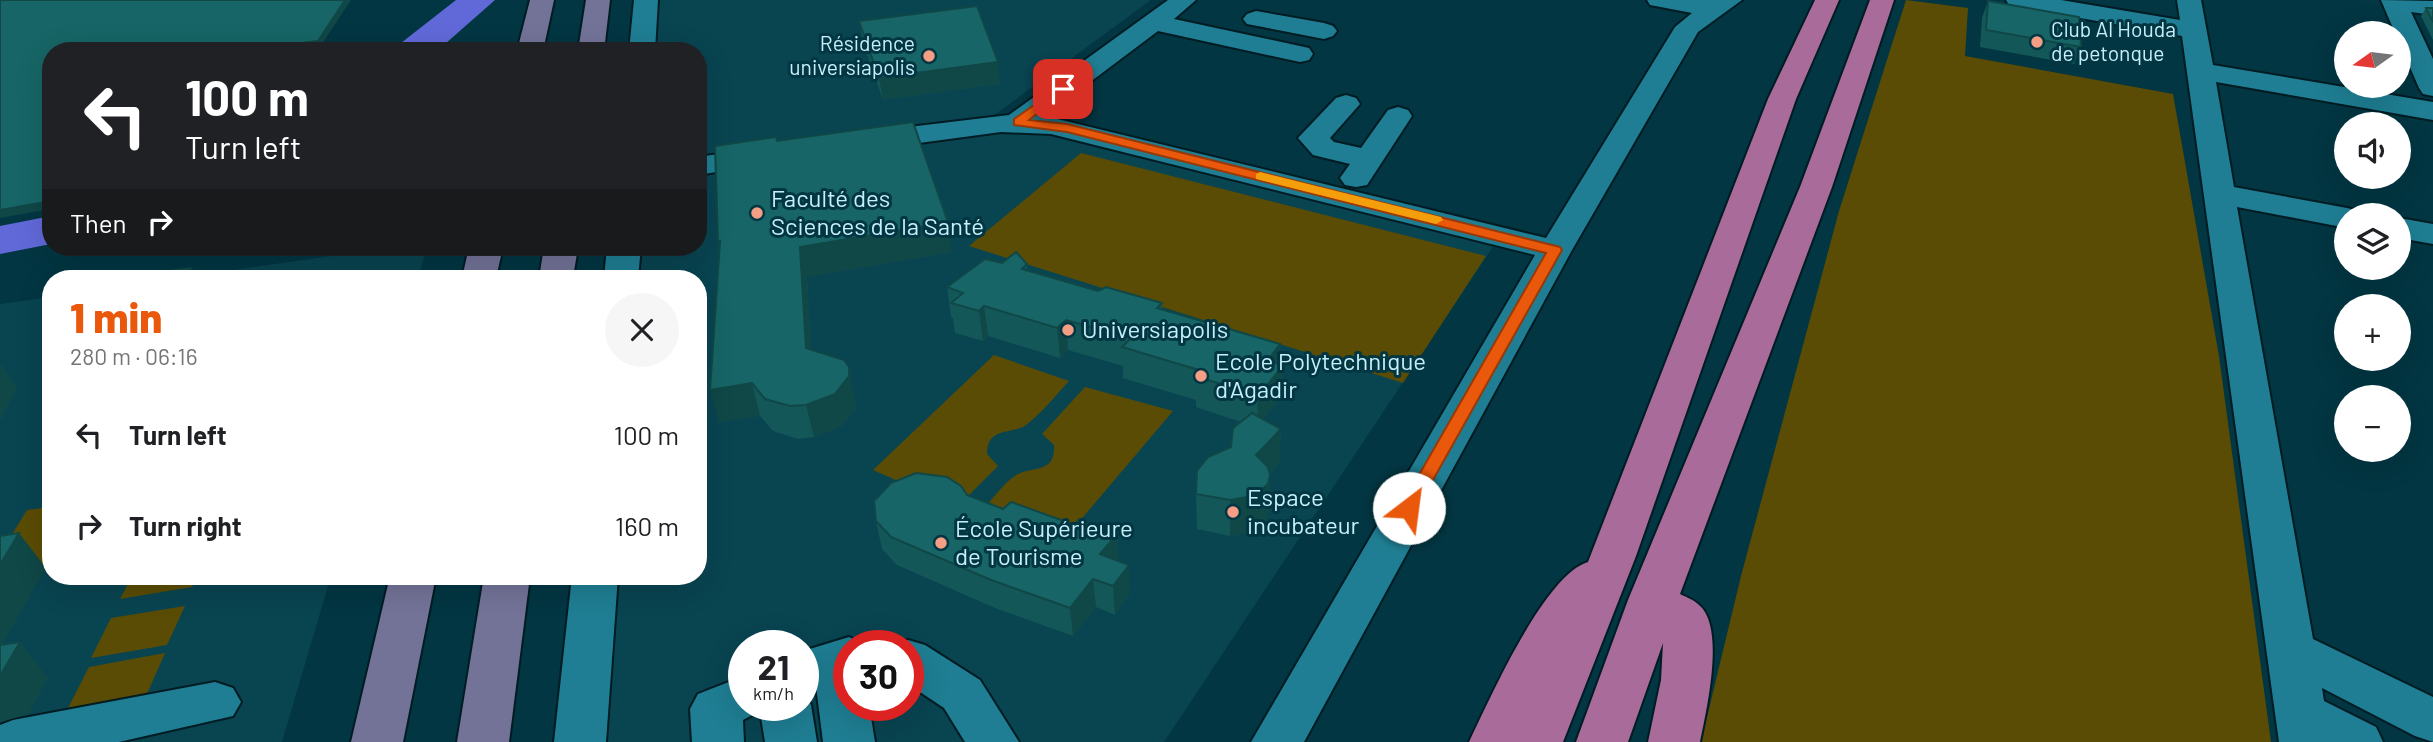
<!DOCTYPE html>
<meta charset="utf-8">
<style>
body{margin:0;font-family:Barlow,sans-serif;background:#f6f6f6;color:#202124;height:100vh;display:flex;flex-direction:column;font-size:26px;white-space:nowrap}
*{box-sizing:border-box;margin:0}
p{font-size:23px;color:#757577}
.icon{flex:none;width:38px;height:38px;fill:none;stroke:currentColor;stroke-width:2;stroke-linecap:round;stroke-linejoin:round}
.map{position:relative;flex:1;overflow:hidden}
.sheet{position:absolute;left:42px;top:270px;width:665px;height:315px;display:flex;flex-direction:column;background:#fff;border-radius:28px;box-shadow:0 7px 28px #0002}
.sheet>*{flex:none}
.hud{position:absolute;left:42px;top:42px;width:665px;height:214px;border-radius:28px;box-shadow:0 7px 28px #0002;background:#202124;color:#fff;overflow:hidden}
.needle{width:46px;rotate:256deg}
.fabs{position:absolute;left:2334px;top:21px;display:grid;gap:14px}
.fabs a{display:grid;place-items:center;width:77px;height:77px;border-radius:50%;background:#fff;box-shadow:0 7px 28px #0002;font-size:35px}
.speed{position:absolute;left:728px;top:630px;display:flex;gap:14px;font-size:35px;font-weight:700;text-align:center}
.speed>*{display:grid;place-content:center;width:91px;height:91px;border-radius:50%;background:#fff;box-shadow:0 7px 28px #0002;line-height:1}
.speed small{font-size:18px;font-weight:400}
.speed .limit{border:10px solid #d22;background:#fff;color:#111}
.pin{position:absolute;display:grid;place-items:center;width:60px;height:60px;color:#fff;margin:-30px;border-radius:14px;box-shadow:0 4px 10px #0006}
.me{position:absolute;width:77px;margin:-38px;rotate:30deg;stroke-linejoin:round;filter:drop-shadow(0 0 5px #0008)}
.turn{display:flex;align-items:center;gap:24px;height:147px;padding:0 28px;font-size:32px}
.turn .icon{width:91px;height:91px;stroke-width:2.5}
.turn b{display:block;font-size:49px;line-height:60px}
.then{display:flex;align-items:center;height:66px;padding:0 28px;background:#0003;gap:14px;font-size:26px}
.round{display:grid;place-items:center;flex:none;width:74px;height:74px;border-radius:37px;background:#f6f6f6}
.headline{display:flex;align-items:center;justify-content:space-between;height:119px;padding:0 28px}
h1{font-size:42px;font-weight:800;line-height:52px;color:#ea580c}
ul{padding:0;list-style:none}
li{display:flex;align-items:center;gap:21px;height:91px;padding:0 28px}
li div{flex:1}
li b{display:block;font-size:26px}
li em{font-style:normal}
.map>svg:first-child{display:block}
.built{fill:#094451;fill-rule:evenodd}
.green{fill:#5a4c04}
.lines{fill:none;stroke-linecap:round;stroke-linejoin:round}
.river{fill:#6169d9;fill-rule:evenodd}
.minor-casing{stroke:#011c23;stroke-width:4}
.major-casing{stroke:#011c23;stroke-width:4}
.highway-casing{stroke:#011c23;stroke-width:4}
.minor{fill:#1f7e93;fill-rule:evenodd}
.major{fill:#727397;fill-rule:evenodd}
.highway{fill:#a96b99;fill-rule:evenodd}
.wall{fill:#145758}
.shaded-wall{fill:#104747}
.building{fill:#176566;stroke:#104747;stroke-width:2}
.route{fill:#ea580c;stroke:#983908;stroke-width:2}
.slow{fill:#f59e0b}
.poi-dot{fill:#f49e86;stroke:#023642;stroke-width:2.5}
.labels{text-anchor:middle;stroke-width:6;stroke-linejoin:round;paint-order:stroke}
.far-poi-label{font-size:21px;fill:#c6effa;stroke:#023642;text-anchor:start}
.poi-label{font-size:24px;fill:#c6effa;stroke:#023642;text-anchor:start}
</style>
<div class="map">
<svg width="2433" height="742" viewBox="0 0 2433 742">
<rect width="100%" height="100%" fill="#023642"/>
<!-- built -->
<g class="built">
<path d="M658,0H1151L993,116L1496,242L1164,742H593L607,576H698V278H634L636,247H698V51H654ZM744,646H803V705H744ZM849,646H908V705H849Z"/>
<polygon points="395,247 427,247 418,278 176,278"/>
<polygon points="51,297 51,576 331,576 282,742 0,742 0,304"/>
</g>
<!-- green -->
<g class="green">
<polygon points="1906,0 1968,8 1965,56 2173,94 2219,356 2271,742 1701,742 1741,576 1839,211"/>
<polygon points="1081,153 1486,256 1403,383 969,246"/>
<path d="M994,355L1069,381C1056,395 1042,413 1026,425C1012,435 987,426 987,454L998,466L957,507L873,470Z"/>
<path d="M1085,387L1173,411L1056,549L978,516C989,504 1002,484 1016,475C1031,466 1056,474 1054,445L1042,434Z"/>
<polygon points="51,507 51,565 0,573 0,554 27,510"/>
<polygon points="132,576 197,576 192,587 120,599"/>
<polygon points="185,606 167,645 91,658 111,618"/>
<polygon points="165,653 146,696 67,710 89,667"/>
</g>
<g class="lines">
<!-- river -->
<g class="river">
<polygon points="456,0 495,0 437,51 396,51 401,43"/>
<polygon points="51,216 51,244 0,254 0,226"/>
</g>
<!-- minor casing -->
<g class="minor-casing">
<g id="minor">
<polygon points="634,0 658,0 655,51 629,51"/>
<polygon points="1168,0 1196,0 1174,19 1309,48 1313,54 1309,60 1300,62 1158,31 1045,116 1546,238 1675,27 1692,13 1650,5 1647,0 1742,0 1698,32 1572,250 1304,742 1251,742 1535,255 1051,134 1001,132 867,150 856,147 852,141 856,135 867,132 1009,115"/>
<polygon points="2006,0 2061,0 2180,20 2177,0 2201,0 2213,65 2433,102 2433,120 2216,82 2234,187 2347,208 2359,211 2361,215 2347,215 2347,228 2237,207 2313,639 2433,697 2433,742 2415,736 2322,688 2324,701 2376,727 2383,742 2279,742 2182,36 2018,7 2009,5"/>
<polygon points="2381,0 2433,1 2433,15 2411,12 2433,59 2433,96 2423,94 2419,88 2399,42 2399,33 2395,33"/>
<polygon points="1256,11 1324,23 1333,26 1337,31 1333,36 1324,39 1247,24 1243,19 1247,14"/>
<polygon points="1346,95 1356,98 1360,104 1330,138 1334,142 1361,148 1388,110 1398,107 1408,110 1412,116 1367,185 1356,187 1345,185 1340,178 1350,164 1313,155 1298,138 1336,98"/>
<polygon points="766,147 777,150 781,156 777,162 698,175 698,157"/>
<polygon points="2399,218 2433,224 2433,244 2399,238"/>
<polygon points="607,247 641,247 638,278 604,278"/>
<polygon points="572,576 618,576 606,742 554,742"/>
<polygon points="849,637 868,646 849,646 849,705 869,705 875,742 823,742 816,686 803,690 803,651"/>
<polygon points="908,640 925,645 980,680 1019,742 965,742 944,708 908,684 908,646 890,646"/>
<polygon points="744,676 744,705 803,705 803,691 811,705 817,742 765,742 760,711 743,720 744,742 692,742 690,709 698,694"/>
<polygon points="215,682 233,688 241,702 233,716 119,742 0,742 0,725 13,720"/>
</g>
</g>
<!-- major casing -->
<g class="major-casing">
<g id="major">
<polygon points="530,0 554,0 543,51 517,51"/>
<polygon points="586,0 610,0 604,51 578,51"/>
<polygon points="469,247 503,247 496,278 462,278"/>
<polygon points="544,247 578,247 573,278 539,278"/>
<polygon points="390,576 436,576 403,742 351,742"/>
<polygon points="484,576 530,576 509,742 457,742"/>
</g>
</g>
<!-- highway casing -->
<g class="highway-casing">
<g id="highway">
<path d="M1815,0H1839L1796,99L1636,556L1563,742H1469C1489,701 1544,575 1588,562L1768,99Z"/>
<path d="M1870,0H1894L1832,187L1680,594C1686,597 1694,600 1699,605C1726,627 1706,712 1700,742H1648L1661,680L1663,643L1628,742H1576L1628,600L1800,187Z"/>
</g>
</g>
<!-- minor -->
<use href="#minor" class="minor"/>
<!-- major -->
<use href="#major" class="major"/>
<!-- highway -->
<use href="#highway" class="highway"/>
</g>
<!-- wall -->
<g class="wall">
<polygon points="1988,1 2081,47 2074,64 1980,47 1982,18"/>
<polygon points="2426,8 2433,8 2433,40 2421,16"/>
<polygon points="859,21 1000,84 883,100 863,42"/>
<polygon points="777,141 952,252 807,277 811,350 855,399 856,408 842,426 814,437 798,439 773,431 760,416 719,422"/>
<polygon points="1002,263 1027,264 1027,271 1098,291 1162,303 1162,310 1280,344 1280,365 1282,397 1263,419 1281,429 1279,463 1270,474 1269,510 1267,519 1253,532 1230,536 1197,529 1196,494 1231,447 1241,422 1196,407 1196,400 1123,378 1123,366 1068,350 1060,358 988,336 983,341 955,333 953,318 951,317 947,287"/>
<polygon points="967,495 1119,561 1130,593 1115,615 1096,607 1073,636 995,608 897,565 882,549 876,521"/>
</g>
<!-- shaded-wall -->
<g class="shaded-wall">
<polygon points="345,0 351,0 320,47 288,51 235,51"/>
<polygon points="998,62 1000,84 883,100 879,78"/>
<polygon points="51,201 51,209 0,218 0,210"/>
<polygon points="948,222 952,252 807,277 813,380 806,348 800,247"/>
<polygon points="191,268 196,278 185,278"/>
<polygon points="984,306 988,336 983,341 979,311"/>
<polygon points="1066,320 1068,350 1060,358 1057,328"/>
<polygon points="1280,344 1279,370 1283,366 1282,397 1257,427 1258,396 1268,360"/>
<polygon points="0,363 17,388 3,417 0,420"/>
<polygon points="849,367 855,399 856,408 842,426 814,437 806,405"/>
<polygon points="752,383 760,416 719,422 710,390"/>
<polygon points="51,387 51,397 45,388"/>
<polygon points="1281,429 1279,463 1256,490 1256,455"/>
<polygon points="1270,475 1269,510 1267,519 1253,532 1230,536 1230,500"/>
<polygon points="19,533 46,568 0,649 0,565"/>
<polygon points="1118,533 1119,561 1100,554"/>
<polygon points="1129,565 1130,593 1115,615 1113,586"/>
<polygon points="1093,579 1096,607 1073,636 1070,608"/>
<polygon points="20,642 48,678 29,714 0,722 0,676"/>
</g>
<!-- building -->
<g class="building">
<polygon points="0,0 345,0 318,41 235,51 51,51 51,201 0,210"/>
<polygon points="1988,1 2079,17 2081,47 1986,30"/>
<polygon points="977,6 998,62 879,78 859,21"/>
<polygon points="2426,8 2433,8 2433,22"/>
<polygon points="913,122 948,222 800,247 806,348 844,360 849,367 849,376 835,394 806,405 790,406 765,399 752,383 710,390 720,241 718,241 715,146 776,137 777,141"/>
<polygon points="1016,252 1027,264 1022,269 1098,291 1106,287 1162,303 1157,308 1280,344 1268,360 1283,366 1258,396 1196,376 1202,371 1122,347 1131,338 1066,320 1057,328 984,306 979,311 951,303 963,293 947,287 985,259 1002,263"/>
<polygon points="191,268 185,278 121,278 121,277"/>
<polygon points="51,380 51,387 45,388"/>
<polygon points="1252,413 1281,429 1256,455 1268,467 1270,475 1268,484 1254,496 1230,500 1196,494 1197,471 1208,457 1231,447 1233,428"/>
<polygon points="916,473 947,477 961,486 967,495 1003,509 1011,502 1075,525 1079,519 1118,533 1100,554 1129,565 1113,586 1093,579 1070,608 991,580 891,537 876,521 874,501 891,483"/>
<polygon points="19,533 0,565 0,536"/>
<polygon points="20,642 0,676 0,645"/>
</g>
<!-- route -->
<polygon class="route" points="1063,85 1069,89 1067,91 1029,120 1067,124 1560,247 1562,250 1415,512 1409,514 1400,508 1546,253 1067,132 1014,125 1014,119"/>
<!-- slow -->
<polygon class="slow" points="1260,172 1441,217 1443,220 1436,224 1256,179 1256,174"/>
<!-- markers -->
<g class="poi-dot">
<circle cx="2037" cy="42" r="7"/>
<circle cx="929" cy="56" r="7"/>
<circle cx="757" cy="213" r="7"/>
<circle cx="1068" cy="330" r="7"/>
<circle cx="1201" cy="376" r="7"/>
<circle cx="1233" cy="512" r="7"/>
<circle cx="941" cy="543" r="7"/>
</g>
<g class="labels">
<!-- far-poi labels -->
<g class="far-poi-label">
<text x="2051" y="37">Club Al Houda<tspan x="2051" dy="24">de petonque</tspan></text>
<text x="915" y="51" text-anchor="end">Résidence<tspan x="915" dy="24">universiapolis</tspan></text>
</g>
<!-- poi labels -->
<g class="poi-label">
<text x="771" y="207">Faculté des<tspan x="771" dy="28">Sciences de la Santé</tspan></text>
<text x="1082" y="338">Universiapolis</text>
<text x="1215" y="370">Ecole Polytechnique<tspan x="1215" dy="28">d'Agadir</tspan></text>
<text x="1247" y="506">Espace<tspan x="1247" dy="28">incubateur</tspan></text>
<text x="955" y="537">École Supérieure<tspan x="955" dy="28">de Tourisme</tspan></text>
</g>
</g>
</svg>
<div class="fabs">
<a><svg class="needle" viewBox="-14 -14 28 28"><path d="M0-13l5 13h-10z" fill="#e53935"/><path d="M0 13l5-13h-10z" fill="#757577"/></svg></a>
<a><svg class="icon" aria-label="sound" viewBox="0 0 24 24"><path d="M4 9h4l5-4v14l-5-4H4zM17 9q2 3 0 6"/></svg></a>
<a><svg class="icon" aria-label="layers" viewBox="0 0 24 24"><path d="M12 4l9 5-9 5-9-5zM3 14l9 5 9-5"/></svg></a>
<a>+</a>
<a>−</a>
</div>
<div class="speed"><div>21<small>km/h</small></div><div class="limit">30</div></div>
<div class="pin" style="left:1063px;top:89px;background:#d93025"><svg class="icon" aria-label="arrive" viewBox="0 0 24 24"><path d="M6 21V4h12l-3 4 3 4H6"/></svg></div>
<svg class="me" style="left:1409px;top:508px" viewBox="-20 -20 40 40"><circle r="19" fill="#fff"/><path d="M0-13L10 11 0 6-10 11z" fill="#ea580c"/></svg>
<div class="hud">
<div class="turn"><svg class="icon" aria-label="left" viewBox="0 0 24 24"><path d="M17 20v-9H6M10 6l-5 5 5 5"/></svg><div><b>100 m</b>Turn left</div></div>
<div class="then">Then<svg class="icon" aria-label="right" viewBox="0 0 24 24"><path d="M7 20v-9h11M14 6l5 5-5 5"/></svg></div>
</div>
<section class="sheet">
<div class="headline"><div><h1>1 min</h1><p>280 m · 06:16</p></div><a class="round"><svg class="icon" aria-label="close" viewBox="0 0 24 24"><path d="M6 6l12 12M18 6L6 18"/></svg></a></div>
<ul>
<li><svg class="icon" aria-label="left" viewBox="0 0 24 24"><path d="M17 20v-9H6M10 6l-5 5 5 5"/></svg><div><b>Turn left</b></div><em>100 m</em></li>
<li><svg class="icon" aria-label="right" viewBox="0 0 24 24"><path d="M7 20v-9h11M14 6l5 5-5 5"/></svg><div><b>Turn right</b></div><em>160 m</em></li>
</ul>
</section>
</div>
